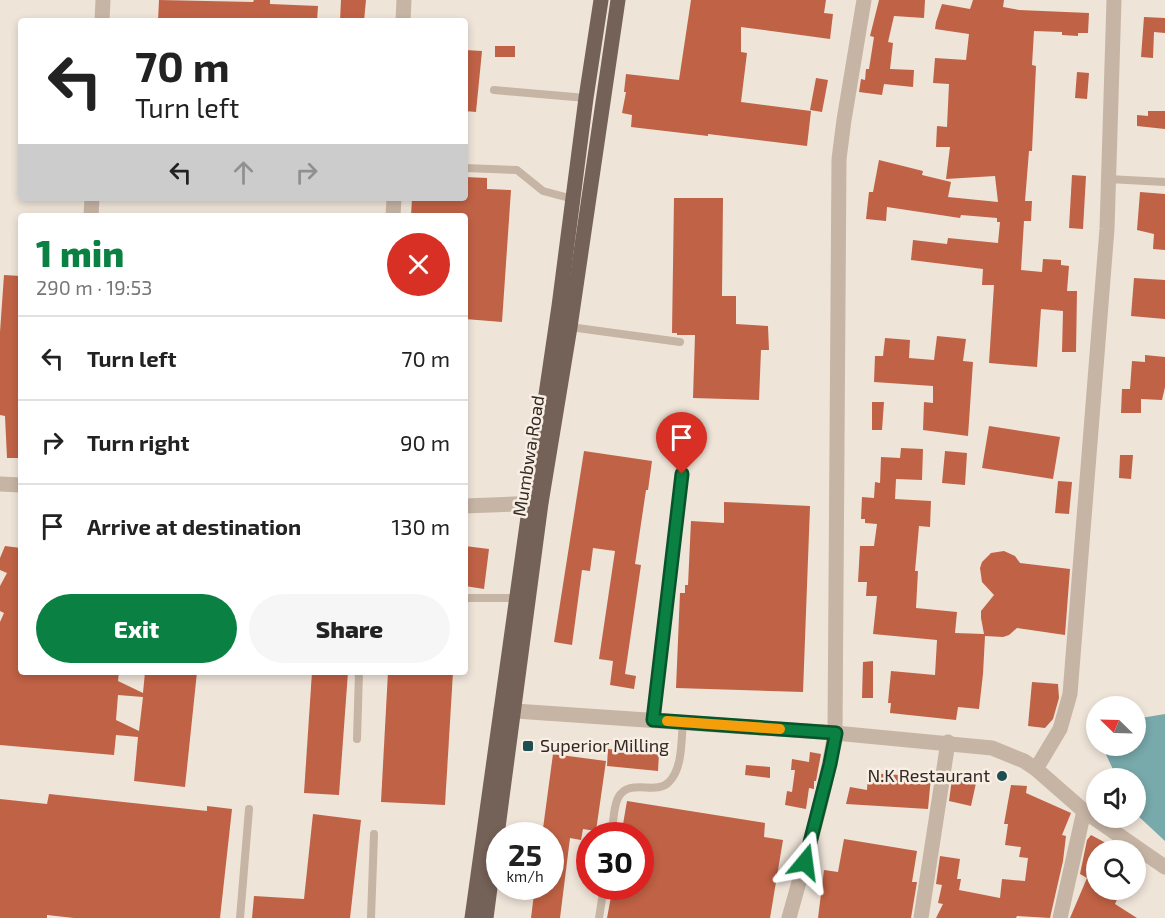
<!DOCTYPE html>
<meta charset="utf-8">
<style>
body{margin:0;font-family:"Exo 2",sans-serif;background:#f6f6f6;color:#222;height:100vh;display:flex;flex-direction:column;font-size:22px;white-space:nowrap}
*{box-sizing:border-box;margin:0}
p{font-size:20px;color:#767676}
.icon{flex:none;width:33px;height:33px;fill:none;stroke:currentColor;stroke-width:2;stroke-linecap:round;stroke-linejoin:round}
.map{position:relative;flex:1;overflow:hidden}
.panel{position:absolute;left:18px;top:213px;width:450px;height:462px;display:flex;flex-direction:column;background:#fff;border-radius:6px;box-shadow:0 3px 9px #0003}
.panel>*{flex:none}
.hud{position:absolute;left:18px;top:18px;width:450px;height:183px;border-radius:6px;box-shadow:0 3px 9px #0003;background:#fff;color:#222;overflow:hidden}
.needle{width:39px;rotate:293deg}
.controls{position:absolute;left:1086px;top:696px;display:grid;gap:12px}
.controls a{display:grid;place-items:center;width:60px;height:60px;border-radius:50%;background:#fff;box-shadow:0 3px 9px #0003;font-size:30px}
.speed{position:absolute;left:486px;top:822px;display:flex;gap:12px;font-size:30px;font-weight:700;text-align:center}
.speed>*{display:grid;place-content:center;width:78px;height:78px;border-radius:50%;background:#fff;box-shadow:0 3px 9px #0003;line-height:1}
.speed small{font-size:15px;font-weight:400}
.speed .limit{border:9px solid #d22;background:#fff;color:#111}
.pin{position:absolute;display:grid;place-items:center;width:51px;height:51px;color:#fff;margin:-62px -26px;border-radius:50% 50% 50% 0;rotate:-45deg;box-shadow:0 0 6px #0007}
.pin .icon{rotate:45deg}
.me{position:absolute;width:66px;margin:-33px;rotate:16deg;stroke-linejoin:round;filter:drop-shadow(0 0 4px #0008)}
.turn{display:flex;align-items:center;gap:21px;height:126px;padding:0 18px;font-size:27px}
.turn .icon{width:78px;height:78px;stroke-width:2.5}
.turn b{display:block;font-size:42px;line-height:51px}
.lanes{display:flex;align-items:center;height:57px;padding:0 18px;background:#0003;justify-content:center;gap:30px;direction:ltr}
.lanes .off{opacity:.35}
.round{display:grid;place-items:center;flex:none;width:63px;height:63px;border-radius:32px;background:#f6f6f6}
.head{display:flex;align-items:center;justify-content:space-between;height:102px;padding:0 18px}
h1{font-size:36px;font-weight:800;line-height:45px;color:#0b8043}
.action{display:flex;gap:12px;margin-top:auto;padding:12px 18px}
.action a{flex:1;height:69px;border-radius:36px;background:#0b8043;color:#fff;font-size:24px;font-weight:800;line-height:69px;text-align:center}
.action a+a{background:#f6f6f6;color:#222}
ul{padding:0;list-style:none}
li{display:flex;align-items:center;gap:18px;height:84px;padding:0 18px;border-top:2px solid #e0e0e0}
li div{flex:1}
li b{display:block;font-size:22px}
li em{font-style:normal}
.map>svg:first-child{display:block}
.water{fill:#78a9ab}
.building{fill:#c06245;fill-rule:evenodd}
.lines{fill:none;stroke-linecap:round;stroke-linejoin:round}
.service{stroke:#c6b4a4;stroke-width:8}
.minor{stroke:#c6b4a4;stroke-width:15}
.tertiary{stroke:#c6b4a4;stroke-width:15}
.primary{stroke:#746157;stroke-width:15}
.route-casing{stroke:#07532c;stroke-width:15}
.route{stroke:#0b8043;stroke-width:10}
.slow{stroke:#f59e0b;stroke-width:10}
.poi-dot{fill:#1d4e51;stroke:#f8eee3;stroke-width:2}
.labels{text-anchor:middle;stroke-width:5;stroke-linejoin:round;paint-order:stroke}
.street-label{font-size:18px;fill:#322926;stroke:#f8eee3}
.poi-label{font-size:18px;fill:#322926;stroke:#f8eee3;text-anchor:start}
</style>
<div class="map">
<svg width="1165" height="918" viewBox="0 0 1165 918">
<rect width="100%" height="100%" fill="#efe4d8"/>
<!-- water -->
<polygon class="water" points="1165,714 1165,841 1136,814 1136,778 1117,778 1103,748 1105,746 1136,746 1136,721 1141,718"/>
<!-- building -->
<g class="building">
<polygon points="159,0 253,2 254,0 270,0 270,4 318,6 317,21 158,21"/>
<polygon points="341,0 366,0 364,21 340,21"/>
<polygon points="691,0 826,0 824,13 833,14 830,39 741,27 741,52 747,53 741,102 811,111 807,146 708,134 708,136 631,127 632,115 622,113 626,92 624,92 626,74 679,80"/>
<polygon points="879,0 925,0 924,18 894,16 888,42 893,43 890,69 914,70 913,87 884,84 882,95 859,92 861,79 865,80 866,69 869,69 874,37 870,36"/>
<polygon points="973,0 1004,0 1003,7 1019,10 1089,13 1088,33 1078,33 1078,36 1062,35 1062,32 1034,31 1032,65 1036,66 1032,151 1029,151 1025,201 1032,201 1031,221 1024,221 1021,270 1042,272 1043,259 1061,260 1061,265 1069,266 1067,291 1077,291 1076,352 1062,352 1063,311 1041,309 1037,367 989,363 994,285 982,285 983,269 911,260 913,240 947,244 948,238 998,243 1000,222 997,222 997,218 961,215 960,218 887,207 886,221 866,219 869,192 873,192 879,160 923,171 922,175 951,182 948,197 998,202 995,176 946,179 950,147 936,147 937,126 947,127 949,84 933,83 935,58 966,60 969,34 935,29 936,22 942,4 970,9"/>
<polygon points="1144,17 1165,18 1165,33 1154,32 1153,58 1141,57"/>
<rect x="495" y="46" width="20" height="11"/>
<polygon points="465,50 482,51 476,112 465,111"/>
<polygon points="1077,72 1089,73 1087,99 1075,98"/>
<polygon points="816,78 828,80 822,112 810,110"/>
<polygon points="1148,111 1165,111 1165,129 1137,126 1137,115 1148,116"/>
<polygon points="1072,175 1086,176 1083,229 1069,228"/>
<polygon points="465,177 487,178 487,189 511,190 502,322 465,319 465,216 411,216 412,198 465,198"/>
<polygon points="1140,192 1165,194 1165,250 1153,249 1154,234 1137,230"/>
<polygon points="674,198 723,198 722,296 736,296 736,324 768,326 769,350 761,350 759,400 693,398 695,335 677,335 677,333 672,333"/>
<polygon points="4,275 21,276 21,458 7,458 5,416 0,415 0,332"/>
<polygon points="1134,278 1165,280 1165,319 1131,316"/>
<polygon points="937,336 966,339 963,361 973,362 968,436 923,430 924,402 933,403 933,386 874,382 875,356 883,356 885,338 910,340 909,358 934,360"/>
<polygon points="1145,355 1165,357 1165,387 1162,400 1141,399 1141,413 1121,413 1122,389 1130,389 1132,361 1145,362"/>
<polygon points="872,402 884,402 882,430 872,430"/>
<polygon points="989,426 1060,437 1053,479 982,468"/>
<polygon points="901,448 923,449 922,480 896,479 895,499 931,501 930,527 919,526 915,571 918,571 916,608 957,612 955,633 984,634 981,618 981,611 994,595 982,582 980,568 982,562 991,553 1004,551 1015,556 1020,563 1070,569 1065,635 1017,628 1009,635 1003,637 985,636 983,674 979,709 958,707 956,720 890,713 891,703 888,703 891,671 935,675 937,640 873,634 877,596 866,596 867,582 858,582 860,546 874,546 877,524 865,523 865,519 861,519 862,497 874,498 875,482 880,483 881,457 900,458"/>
<polygon points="584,451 652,461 648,490 646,490 635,564 641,565 625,674 636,676 634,689 610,685 613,661 599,659 615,551 593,548 590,571 582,570 572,645 554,642"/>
<polygon points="945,451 967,453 965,485 942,483"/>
<polygon points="1120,455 1133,455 1131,479 1119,478"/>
<polygon points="1058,481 1072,482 1069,514 1055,513"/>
<polygon points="724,502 810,506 803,692 676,688 680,593 685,593 685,585 688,585 691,521 724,523"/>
<path d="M5,546L21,548V672H119L118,681L143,693L145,672H197L185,787L134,781L138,737L116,735L114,755L0,745V622L4,613L0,611V586L7,573L0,570V558ZM118,695L143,697L139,731L116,720Z"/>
<polygon points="465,546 489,549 484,589 465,586"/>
<polygon points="873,661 873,698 862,698 863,662"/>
<polygon points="312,672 348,672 339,795 304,793"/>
<polygon points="388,672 453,672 445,805 381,802"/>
<polygon points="1032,682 1058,684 1059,698 1053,719 1045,728 1028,726"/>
<polygon points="608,749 659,753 658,771 607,766"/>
<polygon points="810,752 821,754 816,781 814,781 814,789 809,788 806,809 785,805 787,791 792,792 795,770 791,770 792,759 809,762"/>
<polygon points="553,754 606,761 596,831 583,829 581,840 570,838 560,918 531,918 535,886 550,886 550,836 542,836"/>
<polygon points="746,765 770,767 770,778 745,775"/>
<polygon points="868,773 931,777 928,809 846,804 850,787 867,790"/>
<polygon points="952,779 976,783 971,806 949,801"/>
<polygon points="1011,785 1027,786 1026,793 1071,813 1062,835 1066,836 1063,861 1050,918 1017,916 1016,918 936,918 943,904 938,903 942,885 936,884 940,856 960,859 957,879 961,879 959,890 1000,898 1002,879 1025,881 1028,858 1019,857 1021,847 1005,845 1008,824 1004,824"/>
<polygon points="49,794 207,811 207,806 232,809 220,918 74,918 47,915 47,918 0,918 0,799 47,804"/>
<polygon points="627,801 765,823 764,837 783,840 770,918 607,918 613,886 640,886 640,836 621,836"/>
<polygon points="313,814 361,820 350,918 252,918 254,896 304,899"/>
<polygon points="1091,835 1119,850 1096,850 1096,890 1118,897 1115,904 1137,918 1070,918 1087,878 1080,874 1087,840"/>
<polygon points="844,839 917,851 912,882 917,882 911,918 818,918 824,870 838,872"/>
</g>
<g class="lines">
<!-- service -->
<g class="service">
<polyline points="494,90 586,98"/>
<polyline points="465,168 517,170 543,191 573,199"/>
<polyline points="1108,179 1165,182"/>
<polyline points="570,327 680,342"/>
<polyline points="465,598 516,598"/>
<polyline points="653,720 682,474"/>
<polyline points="357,739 359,672"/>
<path d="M612,836C613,825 613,808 618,798C629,777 656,796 669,782C683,768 681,740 683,722"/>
<polyline points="240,918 249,809"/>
<polyline points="371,918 374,834"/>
<polyline points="599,918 604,886"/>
</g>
<!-- minor -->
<g class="minor">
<polyline points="102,21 103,0"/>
<polyline points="403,21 404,0"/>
<polyline points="91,216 92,198"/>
<polyline points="393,216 394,198"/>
<polyline points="501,710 835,733 992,748 1024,761 1036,769 1084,811 1165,867"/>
<polyline points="1036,769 1060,729 1070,694 1107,229 1114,0"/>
<path d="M789,918C806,856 825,796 835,733L839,159L844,120L864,0"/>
<polyline points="921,918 948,742"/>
<polyline points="1060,918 1084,811"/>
</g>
<!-- tertiary -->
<g class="tertiary">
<polyline points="0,484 21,485"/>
<polyline points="465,506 541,503"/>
</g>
<!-- primary -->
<g class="primary">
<polyline points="472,918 530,503 559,306 586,98 601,0"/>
<polyline points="486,918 541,503 570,327 618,0"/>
</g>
</g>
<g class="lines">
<!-- route casing -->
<g class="route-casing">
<polyline id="route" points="682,474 653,720 836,733 830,764 805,862"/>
</g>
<!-- route -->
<use href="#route" class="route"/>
<!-- slow -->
<polyline class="slow" points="667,721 780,729"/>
</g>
<!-- markers -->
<g class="poi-dot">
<rect x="522" y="740" width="12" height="12" rx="3"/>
<circle cx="1002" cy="776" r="6"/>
</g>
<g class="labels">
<!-- street labels -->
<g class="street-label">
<text transform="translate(529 456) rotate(-81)" y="6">Mumbwa Road</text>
</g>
<!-- poi labels -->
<g class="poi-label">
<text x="540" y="752">Superior Milling</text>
<text x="990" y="782" text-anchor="end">N.K Restaurant</text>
</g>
</g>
</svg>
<div class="controls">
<a><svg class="needle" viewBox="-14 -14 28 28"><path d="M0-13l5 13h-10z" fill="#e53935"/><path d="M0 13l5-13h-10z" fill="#767676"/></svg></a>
<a><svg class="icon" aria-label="sound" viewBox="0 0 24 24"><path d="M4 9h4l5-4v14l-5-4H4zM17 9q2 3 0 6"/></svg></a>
<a><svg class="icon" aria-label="search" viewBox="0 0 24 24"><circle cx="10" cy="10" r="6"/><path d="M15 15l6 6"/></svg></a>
</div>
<div class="speed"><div>25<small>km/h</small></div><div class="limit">30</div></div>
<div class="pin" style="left:682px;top:474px;background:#d93025"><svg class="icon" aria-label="arrive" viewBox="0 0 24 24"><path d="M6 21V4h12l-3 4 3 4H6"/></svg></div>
<svg class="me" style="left:805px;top:862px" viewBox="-20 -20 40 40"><path d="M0-17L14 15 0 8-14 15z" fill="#0b8043" stroke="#fff" stroke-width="4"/></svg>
<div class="hud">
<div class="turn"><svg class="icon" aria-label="left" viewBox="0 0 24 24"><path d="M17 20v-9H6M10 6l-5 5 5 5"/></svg><div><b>70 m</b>Turn left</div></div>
<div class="lanes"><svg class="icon" aria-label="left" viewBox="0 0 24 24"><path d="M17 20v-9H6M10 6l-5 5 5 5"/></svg><svg class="icon off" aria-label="ahead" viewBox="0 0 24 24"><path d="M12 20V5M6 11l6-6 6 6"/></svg><svg class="icon off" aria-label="right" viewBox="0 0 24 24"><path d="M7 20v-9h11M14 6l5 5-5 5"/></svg></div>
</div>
<section class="panel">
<div class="head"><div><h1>1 min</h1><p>290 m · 19:53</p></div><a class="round" style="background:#d93025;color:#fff"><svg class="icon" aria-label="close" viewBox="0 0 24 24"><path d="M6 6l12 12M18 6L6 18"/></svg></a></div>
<ul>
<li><svg class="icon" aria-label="left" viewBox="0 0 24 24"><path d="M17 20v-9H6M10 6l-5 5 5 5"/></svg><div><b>Turn left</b></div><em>70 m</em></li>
<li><svg class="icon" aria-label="right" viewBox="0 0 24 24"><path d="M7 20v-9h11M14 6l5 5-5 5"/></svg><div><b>Turn right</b></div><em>90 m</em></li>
<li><svg class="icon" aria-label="arrive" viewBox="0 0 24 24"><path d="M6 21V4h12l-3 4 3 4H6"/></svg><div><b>Arrive at destination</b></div><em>130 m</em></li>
</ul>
<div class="action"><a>Exit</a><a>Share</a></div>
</section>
</div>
